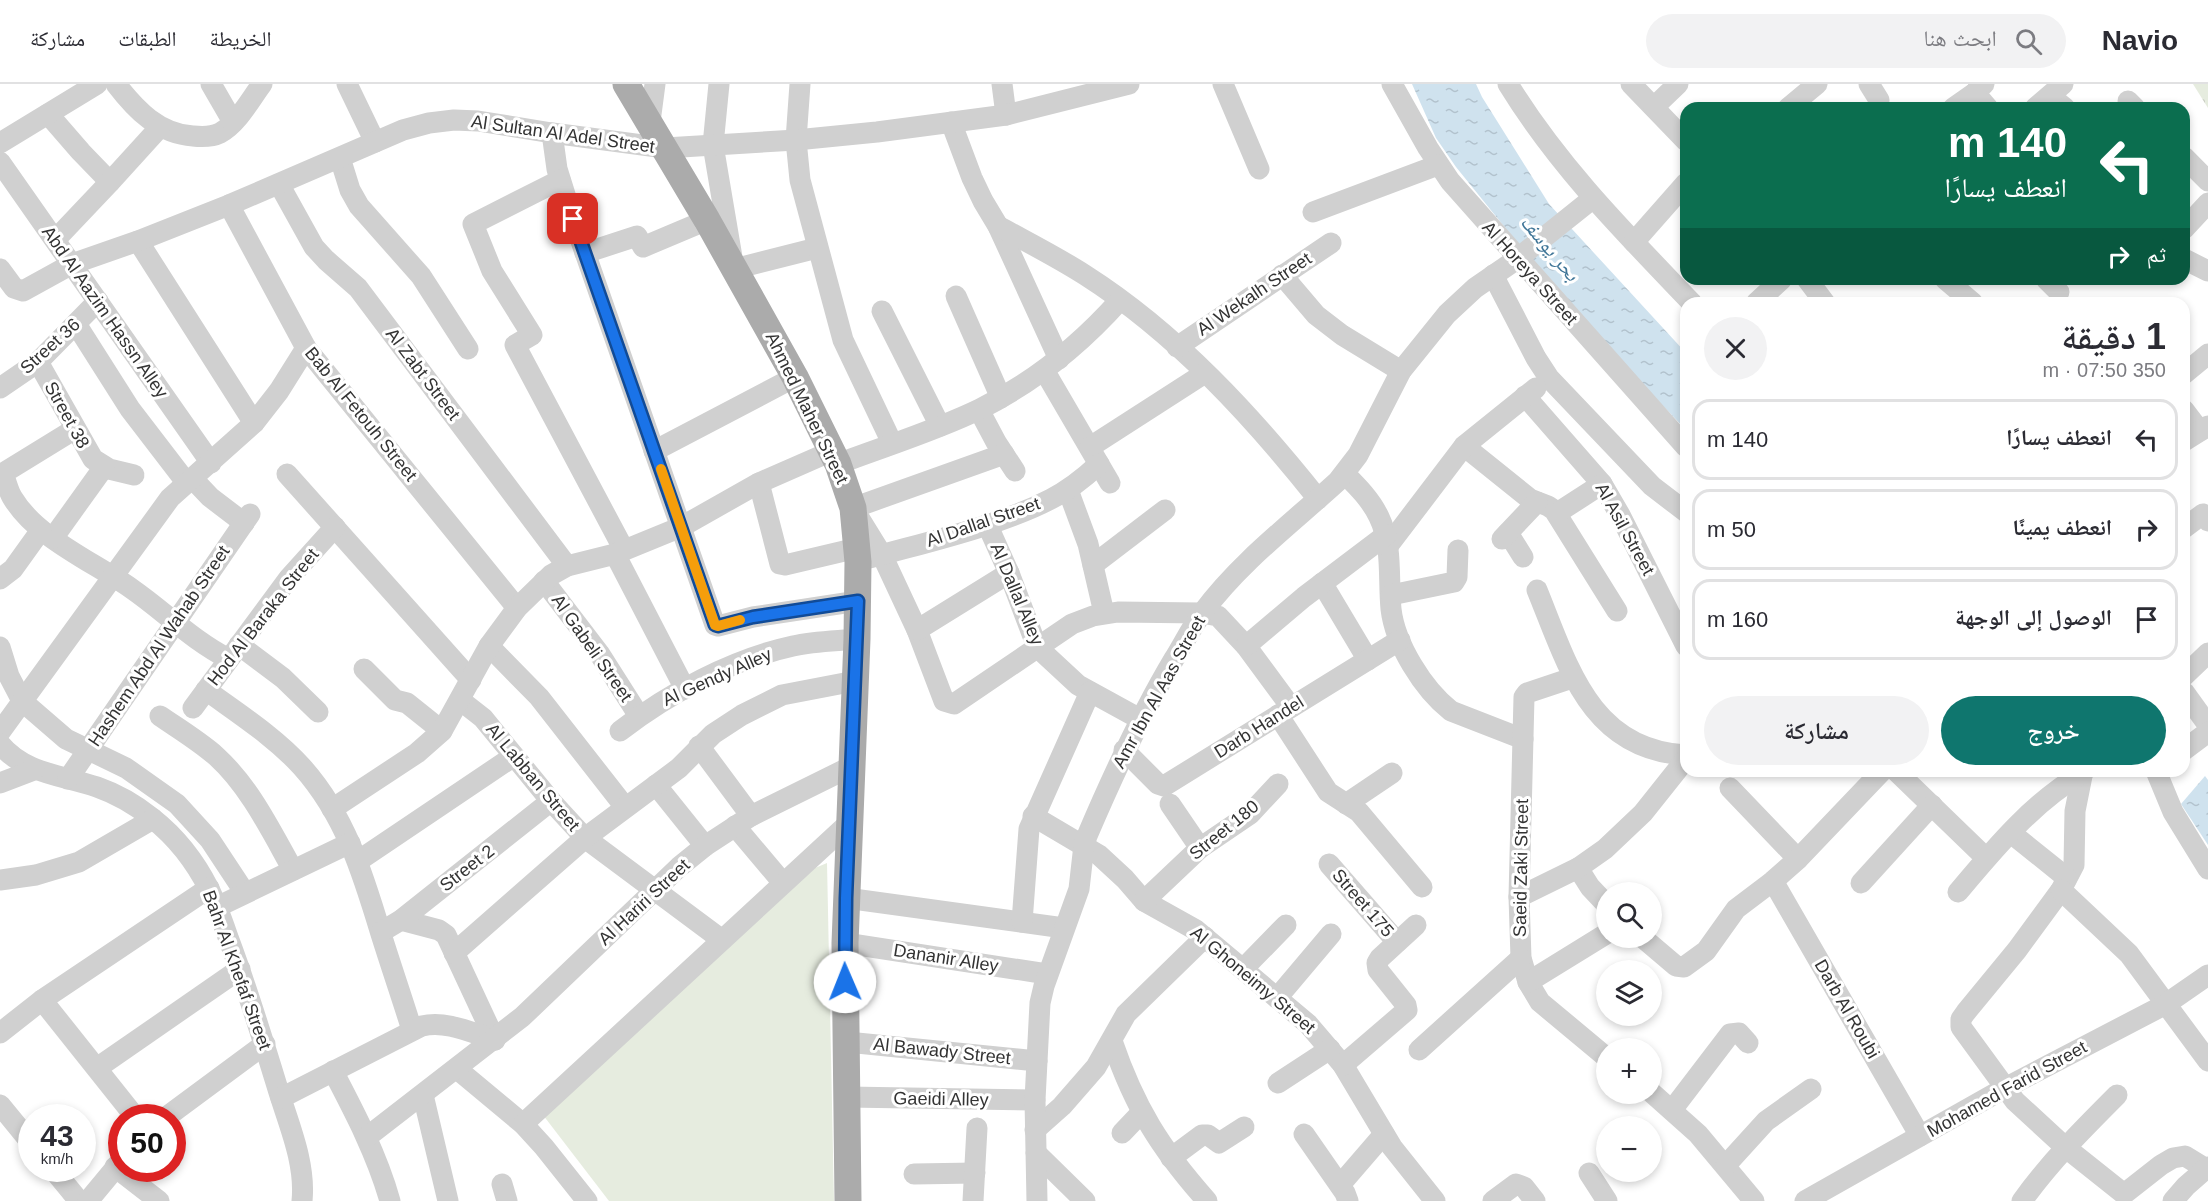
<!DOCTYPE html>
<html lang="ar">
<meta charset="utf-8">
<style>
body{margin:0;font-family:Helvetica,"Noto Naskh Arabic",sans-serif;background:#f2f2f3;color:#2b2b33;direction:rtl;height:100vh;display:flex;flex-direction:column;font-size:22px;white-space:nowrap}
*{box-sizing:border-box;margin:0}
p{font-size:20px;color:#7c7c81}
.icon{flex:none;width:33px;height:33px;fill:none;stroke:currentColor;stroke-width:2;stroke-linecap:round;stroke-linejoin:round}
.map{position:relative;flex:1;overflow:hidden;direction:ltr}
.drawer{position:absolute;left:1680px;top:213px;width:510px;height:480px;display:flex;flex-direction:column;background:#fff;border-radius:18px;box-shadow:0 3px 9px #0003;direction:rtl}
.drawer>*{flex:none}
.top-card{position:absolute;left:1680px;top:18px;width:510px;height:183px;border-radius:18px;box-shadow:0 3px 9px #0003;direction:rtl;background:#0b6e4f;color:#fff;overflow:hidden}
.tools{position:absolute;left:1596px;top:798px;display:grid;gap:12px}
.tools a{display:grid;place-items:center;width:66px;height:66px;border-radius:50%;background:#fff;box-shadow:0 3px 9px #0003;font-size:30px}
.speed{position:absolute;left:18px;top:1020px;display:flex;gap:12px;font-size:30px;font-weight:700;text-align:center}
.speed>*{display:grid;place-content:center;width:78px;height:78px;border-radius:50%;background:#fff;box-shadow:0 3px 9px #0003;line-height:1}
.speed small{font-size:15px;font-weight:400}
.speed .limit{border:9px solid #d22;background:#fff;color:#111}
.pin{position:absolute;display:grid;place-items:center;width:51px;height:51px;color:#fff;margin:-26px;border-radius:12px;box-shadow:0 3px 9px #0006}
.me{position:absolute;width:66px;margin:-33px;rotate:359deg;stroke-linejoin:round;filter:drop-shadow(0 0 4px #0008)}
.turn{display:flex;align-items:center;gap:21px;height:126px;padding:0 24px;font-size:27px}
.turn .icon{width:78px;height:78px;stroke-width:2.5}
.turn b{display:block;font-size:42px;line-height:51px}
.then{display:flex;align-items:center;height:57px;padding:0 24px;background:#0003;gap:12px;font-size:22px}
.round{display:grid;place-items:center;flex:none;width:63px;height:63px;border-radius:32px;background:#f2f2f3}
.headline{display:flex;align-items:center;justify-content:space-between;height:102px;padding:0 24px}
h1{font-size:36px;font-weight:600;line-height:45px}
.primary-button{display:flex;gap:12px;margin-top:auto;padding:12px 24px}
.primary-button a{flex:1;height:69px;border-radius:36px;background:#0f766e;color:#fff;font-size:24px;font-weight:600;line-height:69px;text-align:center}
.primary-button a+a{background:#f2f2f3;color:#2b2b33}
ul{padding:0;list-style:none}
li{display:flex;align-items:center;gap:18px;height:81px;margin:0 12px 9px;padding:0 12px;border:3px solid #e1e1e2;border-radius:18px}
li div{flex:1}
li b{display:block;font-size:22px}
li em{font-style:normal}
header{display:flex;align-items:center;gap:36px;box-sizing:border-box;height:84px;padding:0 30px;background:#fff;border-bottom:2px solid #e1e1e2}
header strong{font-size:28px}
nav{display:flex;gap:33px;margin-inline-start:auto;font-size:21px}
.search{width:420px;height:54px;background:#f2f2f3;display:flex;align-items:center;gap:15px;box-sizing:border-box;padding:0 21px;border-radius:33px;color:#7c7c81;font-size:22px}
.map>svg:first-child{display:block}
.cemetery{fill:url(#cemetery-stones)}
.park{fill:#e6ecdf}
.water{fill:url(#water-ripples)}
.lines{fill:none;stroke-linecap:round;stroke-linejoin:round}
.minor{stroke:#d0d0d0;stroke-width:21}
.major{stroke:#ababab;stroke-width:27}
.route-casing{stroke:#114b97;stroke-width:15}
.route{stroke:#1a73e8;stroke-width:10}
.slow{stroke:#f59e0b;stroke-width:10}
.labels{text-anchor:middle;stroke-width:6;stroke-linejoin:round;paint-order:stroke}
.street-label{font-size:18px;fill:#333;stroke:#fff}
.water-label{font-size:20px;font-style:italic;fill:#3f7597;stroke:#fff}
</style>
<header>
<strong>Navio</strong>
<div class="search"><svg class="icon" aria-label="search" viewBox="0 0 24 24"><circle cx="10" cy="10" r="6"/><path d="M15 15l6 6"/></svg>ابحث هنا</div>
<nav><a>الخريطة</a><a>الطبقات</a><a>مشاركة</a></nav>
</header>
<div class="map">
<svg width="2208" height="1117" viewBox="0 0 2208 1117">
<defs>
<pattern id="cemetery-stones" width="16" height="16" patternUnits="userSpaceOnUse" patternTransform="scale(1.5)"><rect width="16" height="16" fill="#e6ecdf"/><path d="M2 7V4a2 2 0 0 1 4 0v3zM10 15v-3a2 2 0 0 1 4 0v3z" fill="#c6cbc0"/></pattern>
<pattern id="water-ripples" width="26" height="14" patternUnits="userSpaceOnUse" patternTransform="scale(1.5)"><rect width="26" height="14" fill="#cfe2ee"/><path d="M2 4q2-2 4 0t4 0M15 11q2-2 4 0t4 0" fill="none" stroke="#b2c2cd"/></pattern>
</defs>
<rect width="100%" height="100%" fill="#fff"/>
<!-- cemetery -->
<polygon class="cemetery" points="2193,0 2208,0 2208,24"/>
<!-- park -->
<polygon class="park" points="827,779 834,1117 609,1117 543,1031 815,784"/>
<!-- water -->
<g class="water">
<polygon points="1412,0 1476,0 1482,13 1549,120 1686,269 1686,346 1624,281 1511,151 1456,83 1436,54"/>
<polygon points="2205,692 2208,696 2208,761 2181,720"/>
</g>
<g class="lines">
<!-- minor -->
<g class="minor">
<path d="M116,0C136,26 159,50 193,52C202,53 212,53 220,49C238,39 250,16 262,0"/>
<polyline points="211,0 233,38"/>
<polyline points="347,0 375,58"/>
<polyline points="719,0 713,61 734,185 817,164"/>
<polyline points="800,0 796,56 800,96 843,256 892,359"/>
<polyline points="1002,0 1006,31"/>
<polyline points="1223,0 1259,85"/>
<polyline points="1392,0 1428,64 1450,97 1686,363"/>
<path d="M1508,0C1559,83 1626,150 1692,219"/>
<polyline points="1631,0 1686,57"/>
<polyline points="1869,0 1879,16"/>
<polyline points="1984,0 1977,6 1976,10 1988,24"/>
<polyline points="2050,12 2065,24"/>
<polyline points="2128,17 2135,24"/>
<polyline points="1654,23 1678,0"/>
<polyline points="1788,24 1817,0"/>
<polyline points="1953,24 1976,8"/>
<polyline points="2035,24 2063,0"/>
<polyline points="48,30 81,68 110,98"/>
<polyline points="650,38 655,0"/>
<polyline points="951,38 972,94 983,117 998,142 1059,275"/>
<polyline points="552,49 557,85 567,117 715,541 718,542 753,533 858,517"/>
<polyline points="0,59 97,0"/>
<polyline points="2184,73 2208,97"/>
<polyline points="340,74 350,106 359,122 421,192 468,265"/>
<polyline points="0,78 211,379"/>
<polyline points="560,96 473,140 492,187 532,251 515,261 624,466"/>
<polyline points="279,100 314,163 326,176 358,204 567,482"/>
<polyline points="229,121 306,264 517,524"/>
<polyline points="1313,128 1438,81"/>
<path d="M998,142C1027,158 1057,173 1085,191C1176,249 1252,332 1318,415"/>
<polyline points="2184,145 2208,119"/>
<polyline points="55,156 110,98 160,43"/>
<polyline points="138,157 254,339"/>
<polyline points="1634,158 1686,99"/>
<polyline points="585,169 637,152 643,163 707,136"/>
<polyline points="2184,175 2208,187"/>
<polyline points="0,185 14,204 23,207 72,180 138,157 229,121 403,46 429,39 454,36 478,37 552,49 665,64 796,56 877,48 1006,31 1129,0"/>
<polyline points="1282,191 1316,231 1342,251 1401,287"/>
<polyline points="1493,191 1536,274 1549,294 1652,402 1686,428"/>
<polyline points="1807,195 1825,219"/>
<polyline points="1945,195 1973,219"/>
<polyline points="2046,195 2059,208"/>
<polyline points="956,212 1001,314"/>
<polyline points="1756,219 1782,195"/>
<polyline points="882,227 940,342"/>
<polyline points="76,240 130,325 186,398"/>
<polyline points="1177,263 1331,159"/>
<polyline points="38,278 93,375 109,385 134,391"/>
<polyline points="1044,286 1110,399"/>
<polyline points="2184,290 2208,270"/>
<polyline points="0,304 38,278 98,217"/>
<polyline points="1525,312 1602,400 1620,431 1686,562"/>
<polyline points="979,326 996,358 1015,387"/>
<polyline points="2184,326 2200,347"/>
<path d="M75,345L5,388L4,391C6,398 8,406 12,413C36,454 94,478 132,505C165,528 192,556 229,575"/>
<polyline points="2184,357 2208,342"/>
<polyline points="1464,362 1530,415 1548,422 1554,426 1617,527"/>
<polyline points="1090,363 1205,289"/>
<polyline points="654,367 795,293"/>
<polyline points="1004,370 853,424 882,471 917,546 944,617 954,620 1072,540 1093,532 1118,528 1201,529 1218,532 1246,562 1291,623"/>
<path d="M838,380C885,362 935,347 980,325C1034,298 1080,261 1120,216"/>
<polyline points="287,390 471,596"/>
<path d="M1345,390C1358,403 1371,416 1379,433C1393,462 1388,494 1391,525C1395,560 1423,605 1451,627L1523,655"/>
<polyline points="192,394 210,413 244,439"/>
<polyline points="759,399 780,480 785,481 857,464"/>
<polyline points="1068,406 1088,460 1104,529"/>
<polyline points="1557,429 1602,400"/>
<polyline points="987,440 1009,489 1037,563 1078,601 1140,635"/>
<polyline points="2184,444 2203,430 2208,437"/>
<polyline points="1508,449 1523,473"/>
<polyline points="53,454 104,383"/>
<polyline points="1502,455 1537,418"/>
<polyline points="1388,462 1464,362 1536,304"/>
<polyline points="615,470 685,605"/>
<path d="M870,474C927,458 999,442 1051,415C1069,406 1084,394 1099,380"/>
<polyline points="1093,481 1165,426"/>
<polyline points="0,495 13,485 41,446"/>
<polyline points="544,497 599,569 639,632"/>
<polyline points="1322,499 1368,576"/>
<path d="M1537,506C1568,582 1590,666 1686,671"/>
<polyline points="1391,511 1454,498 1457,493 1458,466"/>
<polyline points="917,546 1009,489"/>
<polyline points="239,561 283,594 318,628"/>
<polyline points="489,562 539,613 625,723"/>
<polyline points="1246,562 1304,513 1386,451"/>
<polyline points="0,563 9,592 22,617 66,655 126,684 177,720 210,756 245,809"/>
<polyline points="364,585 395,616 407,619 442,647"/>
<polyline points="2184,592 2208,569"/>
<polyline points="1572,594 1527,609 1524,613 1519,813 1521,874 1528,898 1540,918 1606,973"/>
<path d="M206,606C239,630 275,653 302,683C345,731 363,790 381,850C391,882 402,914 412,946"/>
<polyline points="2184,608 2208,641"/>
<polyline points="460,616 483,634 551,717 585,754 722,856"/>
<polyline points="193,624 289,494 335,443"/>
<polyline points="1278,631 1328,708 1359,728 1422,803"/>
<path d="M160,632C179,645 199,657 216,672C250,703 271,747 293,786"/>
<path d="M620,647C669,609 733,575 793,562C814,557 836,557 857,555"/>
<polyline points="0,648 170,414 254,339 279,307 306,264"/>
<path d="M0,660C25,690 62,691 97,703C117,710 137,722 152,734C176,753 196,779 209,805C217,821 223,839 229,856C247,904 262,953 277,1002C288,1039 306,1078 302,1117"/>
<polyline points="699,662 751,732"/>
<polyline points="1124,666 1158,700 1164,702 1400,556"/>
<polyline points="2184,666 2208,648"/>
<polyline points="1896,687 1986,774"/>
<polyline points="2083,687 2075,727 2074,781 2061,806 2017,866 1966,928 1961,935 1961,943 2015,1017 2065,1063 2124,1110 2161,1081 2173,1074 2185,1072 2208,1086"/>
<polyline points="2156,687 2173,728 2208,785"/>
<polyline points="68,695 250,430"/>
<polyline points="0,699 34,686"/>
<polyline points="656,701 705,762"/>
<polyline points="1730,704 1798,775"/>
<polyline points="1170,720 1200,764"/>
<polyline points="1346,720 1392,689"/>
<polyline points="332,725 417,669 442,647 489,562 517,524 551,491 567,482 615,470 681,443 759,399 832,367"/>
<polyline points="1033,732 1099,771 1125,795 1144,817 1196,846 1308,940 1343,981 1392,1063 1435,1117"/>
<polyline points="735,742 783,799"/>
<polyline points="2011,749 2067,794"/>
<polyline points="358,777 514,672"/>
<polyline points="1329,780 1397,858"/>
<polyline points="1578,784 1590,803 1606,820"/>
<polyline points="0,796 36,791 79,778 153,735"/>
<polyline points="1773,797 1920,1052"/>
<polyline points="1861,799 1932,721"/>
<polyline points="2061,806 2129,870 2208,977"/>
<path d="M1958,808C1995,764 2033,718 2083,689"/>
<polyline points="1519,813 1578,784 1605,765 1643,729 1686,675"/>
<polyline points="846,814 1064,844"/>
<polyline points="1144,817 1200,764 1250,730 1278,700"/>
<polyline points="217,823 350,759"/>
<polyline points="401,836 439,846 446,851 495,956"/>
<polyline points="1022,838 1029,745 1090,608"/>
<polyline points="381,848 401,836 551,717"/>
<polyline points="1643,854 1676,882 1684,883 1706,867 1736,825 1773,797 1798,775 1882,687"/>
<polyline points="845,859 1047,890"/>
<polyline points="454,869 585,754 679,684 713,650 742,631 782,611 855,597"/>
<polyline points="1243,885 1286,841"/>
<polyline points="1528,898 1606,850"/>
<polyline points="1277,914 1331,850"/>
<polyline points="42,916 136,1034"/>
<polyline points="0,949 42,916 209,804"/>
<path d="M1112,957C1135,1024 1160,1064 1207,1117"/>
<polyline points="847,958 1037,977"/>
<polyline points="1419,966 1521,874"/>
<polyline points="1343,981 1407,926 1406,921 1378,886 1377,879 1380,874 1416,841"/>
<polyline points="97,984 240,885"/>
<polyline points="457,985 523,1040 544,1063 587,1117"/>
<path d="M333,987C355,1029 377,1071 390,1117"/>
<polyline points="1278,999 1330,965"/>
<polyline points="1652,1009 1698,1050 1754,1117"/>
<polyline points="423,1011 448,1117"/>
<polyline points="847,1013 1035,1016"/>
<path d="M281,1014L422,942C446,936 472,949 495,956"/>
<polyline points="0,1021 32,1060"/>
<polyline points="1672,1026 1730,950 1739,949 1748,959"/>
<polyline points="165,1034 265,960"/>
<polyline points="523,1040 849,739"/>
<polyline points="1035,1046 1062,1022 1096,983 1126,930 1205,853"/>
<polyline points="1122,1049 1141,1029"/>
<polyline points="1304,1050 1345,1109 1348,1117"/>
<polyline points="367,1053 522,933 679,783 705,762 751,732 852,682"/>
<polyline points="1036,1069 1085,1117"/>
<polyline points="1171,1074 1202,1051 1208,1051 1219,1059 1244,1043"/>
<polyline points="1726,1081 1766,1037 1811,1005"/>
<polyline points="115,1083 159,1117"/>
<polyline points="52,1084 79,1117"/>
<polyline points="1589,1089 1607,1117"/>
<polyline points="914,1090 975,1089"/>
<polyline points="502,1100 507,1117"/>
<polyline points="1340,1101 1384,1050"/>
<polyline points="88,1117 122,1076"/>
<polyline points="973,1117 977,1044"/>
<path d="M1037,1117L1035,1016L1040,919L1044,902L1079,805L1084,761L1087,752C1113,691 1140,632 1174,575C1184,559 1192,542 1203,528C1240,478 1292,439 1338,397L1358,371L1401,287L1447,230L1475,204L1517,175L1592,115"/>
<polyline points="1493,1117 1516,1100 1524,1103 1535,1117"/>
<polyline points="1805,1117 2005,1004 2166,920 2208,891"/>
<path d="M2022,1117C2050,1078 2083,1045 2117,1011"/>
<polyline points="2173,1117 2186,1102 2208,1083"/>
</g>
<!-- major -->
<polyline class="major" points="626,0 707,136 795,293 838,380 853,424 858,478 857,555 845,859 848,1117"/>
</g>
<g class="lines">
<!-- route casing -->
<g class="route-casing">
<polyline id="route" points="573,135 715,541 718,542 753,533 858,517 846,814 845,898"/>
</g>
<!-- route -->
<use href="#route" class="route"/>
<!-- slow -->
<polyline class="slow" points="661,385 715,541 718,542 740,536"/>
</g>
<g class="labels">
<!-- street labels -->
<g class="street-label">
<text transform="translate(563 50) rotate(8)" y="6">Al Sultan Al Adel Street</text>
<text transform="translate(1530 189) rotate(48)" y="6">Al Horeya Street</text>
<text transform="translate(1254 210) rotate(-34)" y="6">Al Wekalh Street</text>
<text transform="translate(105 228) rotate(55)" y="6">Abd Al Aazim Hassn Alley</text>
<text transform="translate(50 262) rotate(-42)" y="6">Street 36</text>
<text transform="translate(423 290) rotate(53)" y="6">Al Zabt Street</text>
<text transform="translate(807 324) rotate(64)" y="6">Ahmed Maher Street</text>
<text transform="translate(361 330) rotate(51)" y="6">Bab Al Fetouh Street</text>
<text transform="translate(67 331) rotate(61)" y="6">Street 38</text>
<text transform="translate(983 438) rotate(-19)" y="6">Al Dallal Street</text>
<text transform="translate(1625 445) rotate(61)" y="6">Al Asil Street</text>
<text transform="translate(1017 510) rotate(67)" y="6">Al Dallal Alley</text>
<text transform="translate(263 533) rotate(-52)" y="6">Hod Al Baraka Street</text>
<text transform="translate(159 562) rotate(-56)" y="6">Hashem Abd Al Wahab Street</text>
<text transform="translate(592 564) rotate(55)" y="6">Al Gabeli Street</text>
<text transform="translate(717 593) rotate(-24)" y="6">Al Gendy Alley</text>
<text transform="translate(1159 608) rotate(-61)" y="6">Amr Ibn Al Aas Street</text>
<text transform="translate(1259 643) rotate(-32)" y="6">Darb Handel</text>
<text transform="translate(533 693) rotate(50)" y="6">Al Labban Street</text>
<text transform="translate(1224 746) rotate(-39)" y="6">Street 180</text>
<text transform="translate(467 784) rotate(-38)" y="6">Street 2</text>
<text transform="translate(1521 784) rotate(-89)" y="6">Saeid Zaki Street</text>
<text transform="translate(644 818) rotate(-43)" y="6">Al Hariri Street</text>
<text transform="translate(1363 819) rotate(49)" y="6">Street 175</text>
<text transform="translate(946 874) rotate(9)" y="6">Dananir Alley</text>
<text transform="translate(237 886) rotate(70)" y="6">Bahr Al Khefaf Street</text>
<text transform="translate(1253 896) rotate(40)" y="6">Al Ghoneimy Street</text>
<text transform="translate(1847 925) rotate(60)" y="6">Darb Al Roubi</text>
<text transform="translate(942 967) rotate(6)" y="6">Al Bawady Street</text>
<text transform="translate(2007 1005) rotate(-29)" y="6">Mohamed Farid Street</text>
<text transform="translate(941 1015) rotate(1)" y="6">Gaeidi Alley</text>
</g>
<!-- water labels -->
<g class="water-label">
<text transform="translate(1550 164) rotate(50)" y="7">بحر يوسف</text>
</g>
</g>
</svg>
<div class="tools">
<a><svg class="icon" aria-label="search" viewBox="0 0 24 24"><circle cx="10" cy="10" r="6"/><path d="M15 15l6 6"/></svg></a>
<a><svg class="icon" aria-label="layers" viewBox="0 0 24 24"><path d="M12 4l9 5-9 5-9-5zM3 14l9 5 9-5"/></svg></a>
<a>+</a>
<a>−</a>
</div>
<div class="speed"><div>43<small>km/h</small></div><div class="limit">50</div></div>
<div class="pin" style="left:573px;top:135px;background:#d93025"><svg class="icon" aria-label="arrive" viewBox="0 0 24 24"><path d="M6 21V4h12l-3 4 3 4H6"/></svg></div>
<svg class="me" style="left:845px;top:898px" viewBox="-20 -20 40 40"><circle r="19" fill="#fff"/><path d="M0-13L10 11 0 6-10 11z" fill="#1a73e8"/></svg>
<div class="top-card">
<div class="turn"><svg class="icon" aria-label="left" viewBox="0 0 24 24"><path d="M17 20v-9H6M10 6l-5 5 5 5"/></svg><div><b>140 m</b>انعطف يسارًا</div></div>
<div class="then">ثم<svg class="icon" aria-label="right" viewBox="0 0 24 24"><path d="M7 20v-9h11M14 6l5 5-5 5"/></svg></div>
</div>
<section class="drawer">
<div class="headline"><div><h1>1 دقيقة</h1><p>350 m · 07:50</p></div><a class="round"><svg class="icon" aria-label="close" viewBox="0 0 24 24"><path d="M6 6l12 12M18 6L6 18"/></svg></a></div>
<ul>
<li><svg class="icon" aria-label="left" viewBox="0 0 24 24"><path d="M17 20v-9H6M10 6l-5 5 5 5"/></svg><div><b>انعطف يسارًا</b></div><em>140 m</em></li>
<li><svg class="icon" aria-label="right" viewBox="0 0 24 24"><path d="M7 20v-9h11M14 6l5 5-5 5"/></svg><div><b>انعطف يمينًا</b></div><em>50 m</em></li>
<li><svg class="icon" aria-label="arrive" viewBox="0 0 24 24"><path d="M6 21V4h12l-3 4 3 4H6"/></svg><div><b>الوصول إلى الوجهة</b></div><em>160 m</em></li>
</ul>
<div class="primary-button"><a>خروج</a><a>مشاركة</a></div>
</section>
</div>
